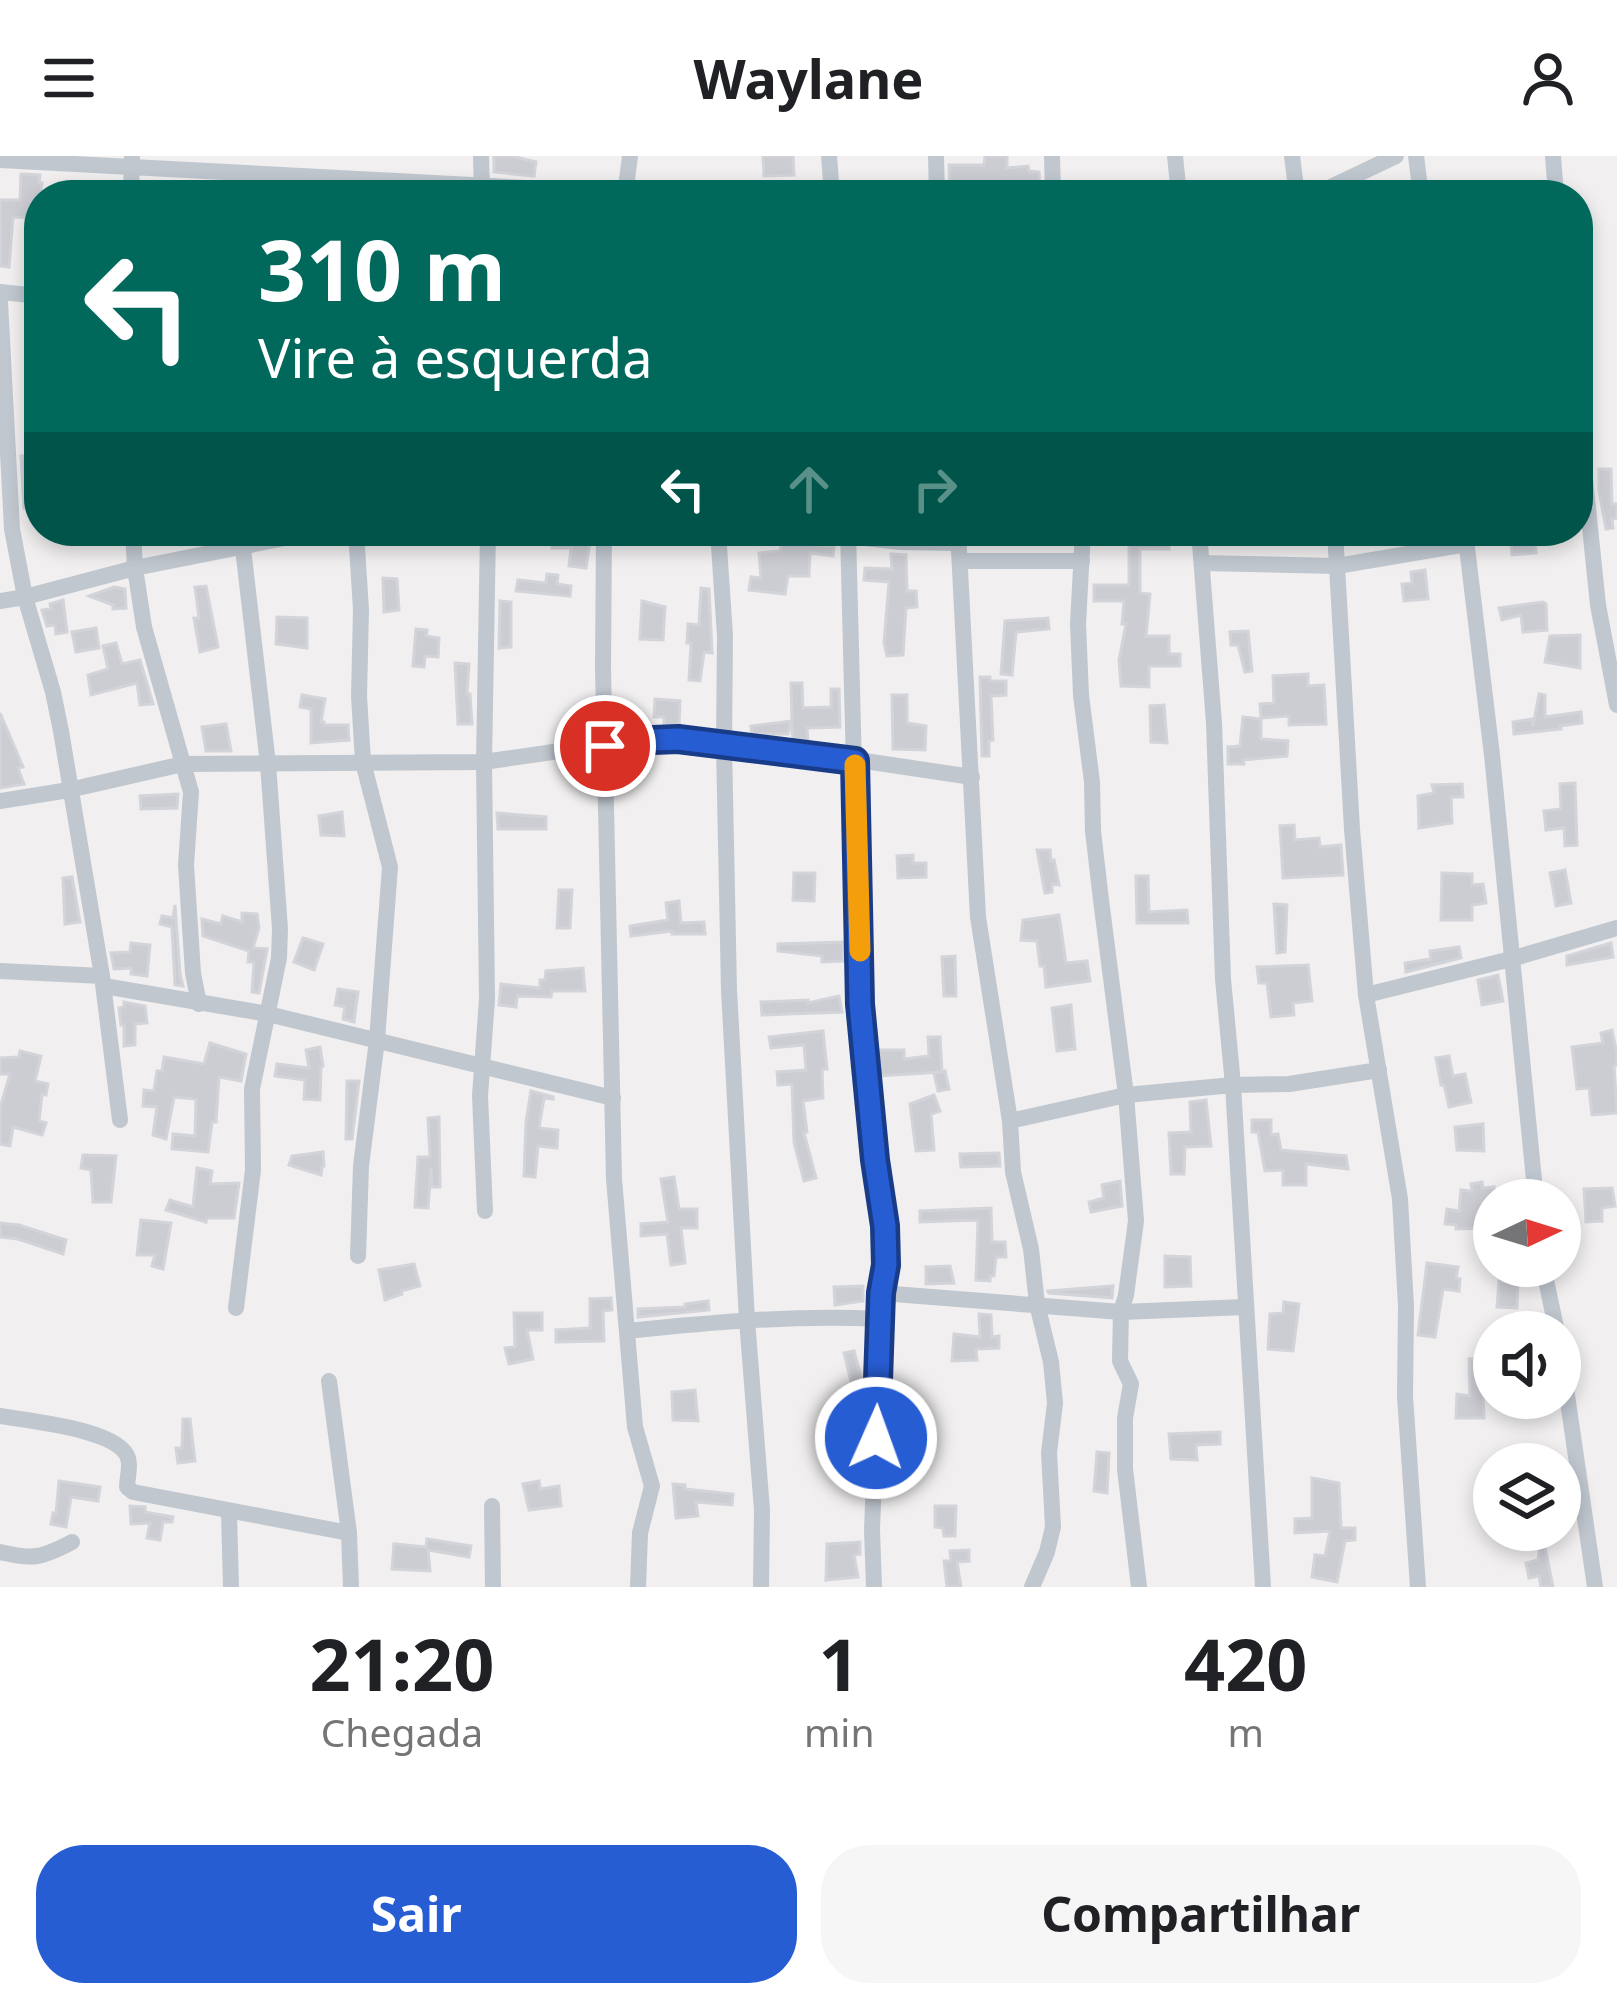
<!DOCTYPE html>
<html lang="pt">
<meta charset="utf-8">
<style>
body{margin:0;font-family:"Noto Sans",sans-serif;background:#f6f6f6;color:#202124;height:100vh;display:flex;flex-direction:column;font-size:45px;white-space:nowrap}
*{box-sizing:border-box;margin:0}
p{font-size:39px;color:#757577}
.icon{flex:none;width:66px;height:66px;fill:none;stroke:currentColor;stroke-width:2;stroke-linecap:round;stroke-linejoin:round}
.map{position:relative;height:1431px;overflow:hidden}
.panel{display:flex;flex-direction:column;background:#fff;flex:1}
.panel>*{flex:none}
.hud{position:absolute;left:24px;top:24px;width:1569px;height:366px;border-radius:48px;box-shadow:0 6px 18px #0003;background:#00695c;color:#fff;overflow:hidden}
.needle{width:78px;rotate:86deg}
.tools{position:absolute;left:1473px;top:1023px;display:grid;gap:24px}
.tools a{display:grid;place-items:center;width:108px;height:108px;border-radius:50%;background:#fff;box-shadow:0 6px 18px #0003;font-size:60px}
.pin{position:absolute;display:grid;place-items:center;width:102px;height:102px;color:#fff;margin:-51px;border:6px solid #fff;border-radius:50%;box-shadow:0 3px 12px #0007}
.me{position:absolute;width:132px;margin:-66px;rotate:2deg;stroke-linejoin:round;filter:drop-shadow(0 0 9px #0008)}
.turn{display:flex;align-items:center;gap:42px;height:252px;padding:0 36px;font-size:54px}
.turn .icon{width:156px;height:156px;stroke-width:2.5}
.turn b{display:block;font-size:84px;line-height:102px}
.lanes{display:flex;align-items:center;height:114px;padding:0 36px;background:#0003;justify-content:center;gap:60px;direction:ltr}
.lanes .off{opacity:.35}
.eta{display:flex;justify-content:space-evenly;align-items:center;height:204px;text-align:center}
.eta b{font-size:72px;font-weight:700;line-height:84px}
.primary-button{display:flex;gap:24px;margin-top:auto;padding:24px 36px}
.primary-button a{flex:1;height:138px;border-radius:48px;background:#275dd3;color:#fff;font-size:48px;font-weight:700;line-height:138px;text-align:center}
.primary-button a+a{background:#f6f6f6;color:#202124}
header{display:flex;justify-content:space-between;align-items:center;height:156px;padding:0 36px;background:#fff;font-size:54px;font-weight:700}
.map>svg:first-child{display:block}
.building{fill:#cccdd3;stroke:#d3d4d9;stroke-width:3}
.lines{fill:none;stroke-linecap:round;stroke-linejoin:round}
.minor{stroke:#c0c7cf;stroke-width:16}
.route-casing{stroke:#193c89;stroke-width:30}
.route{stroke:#275dd3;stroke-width:21}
.slow{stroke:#f59e0b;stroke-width:21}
</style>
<header><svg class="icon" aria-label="menu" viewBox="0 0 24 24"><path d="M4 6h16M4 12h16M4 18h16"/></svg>Waylane<svg class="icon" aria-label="person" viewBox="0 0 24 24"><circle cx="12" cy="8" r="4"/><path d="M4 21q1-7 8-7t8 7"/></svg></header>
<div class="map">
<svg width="1617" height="1431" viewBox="0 0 1617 1431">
<rect width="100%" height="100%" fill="#f1efef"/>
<!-- building -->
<g class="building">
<polygon points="494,0 511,0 536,6 534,20 494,16"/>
<polygon points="763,0 793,0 794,19 764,20"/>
<polygon points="985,0 1007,0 1007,12 1028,10 1029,15 1039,16 1040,39 1014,39 1013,26 970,28 971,33 950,33 949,9 984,9"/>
<polygon points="21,18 40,19 39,27 42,27 37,62 13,61 9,111 0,110 0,44 20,44"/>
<polygon points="39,299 39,351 24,352 21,300"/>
<polygon points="1599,313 1611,313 1612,348 1617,348 1617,362 1612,363 1613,372 1606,373 1599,335"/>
<polygon points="1510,375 1528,375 1529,385 1535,384 1536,397 1512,399"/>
<polygon points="784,377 793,377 797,384 802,387 834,391 833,400 810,397 809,420 788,420 785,438 749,434 751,421 761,422 759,397 780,395"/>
<polygon points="1129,379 1169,382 1169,393 1140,393 1140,437 1150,438 1146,480 1169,480 1169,498 1180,498 1180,510 1149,510 1149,531 1121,530 1119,504 1126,468 1122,468 1124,445 1094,445 1094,429 1129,429"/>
<polygon points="552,380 591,380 586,412 569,410 571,392 552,392"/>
<polygon points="891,398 906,399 907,435 916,435 917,451 906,452 903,499 887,500 884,487 889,426 864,424 865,412 892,413"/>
<polygon points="1425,414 1428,443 1404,445 1402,428 1412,427 1411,416"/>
<polygon points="547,418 558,419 557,428 571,430 570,440 516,435 518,424 546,427"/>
<polygon points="383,422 397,423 399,454 384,456"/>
<polygon points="206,430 218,491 200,496 194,462 199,462 195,431"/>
<polygon points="114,431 125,433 126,452 113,453 113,449 89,440"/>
<polygon points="701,432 709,433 712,497 704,496 700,525 689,524 691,487 687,487 688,468 699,469"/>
<polygon points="63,444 67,476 56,478 55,469 47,470 42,454 51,453 50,448"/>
<polygon points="500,445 511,446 511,491 499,492"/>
<polygon points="642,445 665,451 663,484 640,483"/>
<polygon points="1543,446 1546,448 1547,474 1523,476 1521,459 1502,464 1499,452"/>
<polygon points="277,461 307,462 307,492 276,488"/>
<polygon points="1048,462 1049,473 1016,476 1012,519 1001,518 1005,465"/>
<polygon points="96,472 99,492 76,496 72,476"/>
<polygon points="416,473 427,474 426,480 439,482 438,501 425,500 424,511 413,510"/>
<polygon points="1248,475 1252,515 1245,516 1238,489 1231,489 1230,476"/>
<polygon points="1580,479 1580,512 1545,506 1550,480"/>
<polygon points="116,487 122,508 140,504 153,548 140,549 137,527 91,539 88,519 108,513 103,490"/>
<polygon points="455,507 469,508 467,538 470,538 472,568 458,568"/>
<polygon points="1308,518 1308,530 1324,529 1326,568 1289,569 1289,560 1261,562 1260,548 1274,547 1273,520"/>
<polygon points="980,521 990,521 990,525 1006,525 1006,539 991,540 993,584 989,585 989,600 982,600"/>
<polygon points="791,527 802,527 803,552 831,551 831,533 839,533 840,571 807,572 808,585 793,583 791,565 788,578 752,578 751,570 792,565"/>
<polygon points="1539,538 1545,539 1545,561 1581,556 1582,567 1560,570 1561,573 1514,578 1513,566 1532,563 1533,570"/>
<polygon points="302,539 325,543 321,566 324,566 324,569 348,569 349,584 311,587 311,553 300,551"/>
<polygon points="892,539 907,539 907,567 926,570 925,594 893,593"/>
<polygon points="655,543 680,545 679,570 664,571 664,561 654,561"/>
<polygon points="1164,549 1167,587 1151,586 1150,550"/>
<polygon points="0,557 23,611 18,612 24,628 0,632"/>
<polygon points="1243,561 1261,563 1261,583 1288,585 1287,600 1243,604 1244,608 1228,608 1228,591 1240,590"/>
<polygon points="226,568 231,595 206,595 202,571"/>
<polygon points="1575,627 1577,689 1565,690 1564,672 1546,674 1544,655 1561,653 1560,628"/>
<polygon points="1462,628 1463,641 1451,641 1452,667 1419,672 1418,640 1434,637 1432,629"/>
<polygon points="178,638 177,652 141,653 140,640"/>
<polygon points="342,656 344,680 321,679 319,660"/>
<polygon points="497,657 546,661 546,673 498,673"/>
<polygon points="1294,669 1295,684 1319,682 1320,691 1341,689 1343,719 1283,722 1280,670"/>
<polygon points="1037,694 1050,694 1051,705 1054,704 1059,729 1052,728 1052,736 1045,737"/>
<polygon points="913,699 913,707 926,707 926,721 898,722 897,700"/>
<polygon points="1565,714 1571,747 1556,750 1550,717"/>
<polygon points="794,717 815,717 814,745 793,744"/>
<polygon points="1442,717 1472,718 1472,729 1483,728 1486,747 1472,749 1472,764 1441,764"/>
<polygon points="1136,720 1148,720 1149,756 1187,754 1188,767 1137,767"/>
<polygon points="72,721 80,766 65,768 63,722"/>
<polygon points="559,734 572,734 570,772 557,772"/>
<polygon points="679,745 681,767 704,766 705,778 672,778 672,775 631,780 630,770 668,764 666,747"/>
<polygon points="1274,748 1287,749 1285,796 1277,797"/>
<polygon points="175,749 180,818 183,830 175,829 172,771 160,768 162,760 173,762"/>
<polygon points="242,757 257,758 259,772 253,792 267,793 259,837 252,836 254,806 248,806 249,795 203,780 202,763 221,768 223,760 242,766"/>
<polygon points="1059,759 1066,807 1087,805 1090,825 1046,831 1044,810 1040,810 1037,785 1021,784 1023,764"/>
<polygon points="303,782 323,788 314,814 294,806"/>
<polygon points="843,786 844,805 822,806 822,800 778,795 778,788"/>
<polygon points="131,787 150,789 147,820 131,818 132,812 114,813 111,797 130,796"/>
<polygon points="1611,787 1613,801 1567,809 1567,800"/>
<polygon points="1459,791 1461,802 1406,816 1405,807 1431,803 1430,795"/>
<polygon points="955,800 956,840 944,840 942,801"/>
<polygon points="1308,809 1312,845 1293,847 1294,859 1271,861 1267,827 1259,827 1257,811"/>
<polygon points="583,812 585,835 552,835 551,841 517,840 516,851 499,849 501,828 540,832 540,824 545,824 546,815"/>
<polygon points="1498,819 1503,845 1482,849 1478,824"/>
<polygon points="338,833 358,836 354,866 343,863 345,851 335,849"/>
<polygon points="839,840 842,856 762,859 761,846 808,844 808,847"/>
<polygon points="124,846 145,850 147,867 135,868 135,889 124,890 124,869 121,869 119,852 124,851"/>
<polygon points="1071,849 1075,893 1057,895 1052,852"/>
<polygon points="1612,874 1617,898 1617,909 1614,910 1617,957 1592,959 1589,932 1577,933 1572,891 1603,887 1601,877"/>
<polygon points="823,875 827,913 822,913 823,942 803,945 807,976 804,977 816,1022 804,1025 794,986 792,928 778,929 777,916 806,914 804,889 771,892 769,881"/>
<polygon points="928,881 940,881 942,916 945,915 949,933 938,935 934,917 941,916 880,920 877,894 904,894 904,903 929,900"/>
<polygon points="210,887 246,898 241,925 219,921 216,966 212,966 208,996 172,993 173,978 195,980 196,943 174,941 166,983 153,979 157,951 143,950 144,934 154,935 157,915 162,915 164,901 204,908"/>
<polygon points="320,891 323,910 321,911 320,944 304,943 305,924 275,920 277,908 309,912 306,894"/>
<polygon points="20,895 41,900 35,925 48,928 46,939 42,938 39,965 46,967 42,979 13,971 10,990 0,988 0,952 10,918 0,918 0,902 19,901"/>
<polygon points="1449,900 1453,920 1465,918 1471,946 1449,951 1444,929 1441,929 1436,902"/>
<polygon points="347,925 359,925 352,983 346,983"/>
<polygon points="531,935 553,941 553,943 544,942 539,972 558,974 557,992 538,990 535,1021 524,1020 526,966"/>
<polygon points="934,939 940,955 931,958 934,994 916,995 910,948"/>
<polygon points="1206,944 1211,990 1185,991 1184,1018 1171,1018 1169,977 1191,976 1190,946"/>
<polygon points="439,961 440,1031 432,1031 431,1012 428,1052 415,1051 418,1001 430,1001 428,962"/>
<polygon points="1252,964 1271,964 1271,979 1278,978 1281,994 1346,1000 1348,1013 1306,1008 1306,1029 1283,1029 1283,1014 1265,1015 1258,976 1252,976"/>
<polygon points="1483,968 1484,995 1457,994 1455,971"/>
<polygon points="323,996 324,1010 322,1011 321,1019 289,1009 292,1000"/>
<polygon points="999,997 1000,1010 961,1011 960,998"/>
<polygon points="83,999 116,1000 111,1046 93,1046 91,1014 81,1012"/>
<polygon points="197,1012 212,1015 210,1028 239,1027 234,1062 207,1062 206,1066 166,1054 170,1044 193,1051"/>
<polygon points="674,1021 679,1053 697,1053 697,1072 681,1072 685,1107 671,1109 667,1078 641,1080 641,1068 668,1066 661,1023"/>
<polygon points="1120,1025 1122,1050 1091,1056 1089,1046 1104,1042 1102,1029"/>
<polygon points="1482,1026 1483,1032 1494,1031 1494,1072 1456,1073 1456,1069 1445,1068 1447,1053 1459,1055 1461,1034 1472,1035 1471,1028"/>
<polygon points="1612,1032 1615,1050 1602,1052 1602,1065 1586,1066 1584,1033"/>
<polygon points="991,1052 992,1086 1005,1086 1006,1101 996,1101 994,1120 990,1120 990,1125 976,1124 978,1064 920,1066 920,1055"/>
<polygon points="141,1064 171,1067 163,1113 152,1110 155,1099 137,1099"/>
<polygon points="0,1067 19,1069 66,1084 63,1098 18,1083 0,1081"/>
<polygon points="1165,1100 1190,1101 1191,1130 1165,1131"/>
<polygon points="1427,1107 1458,1111 1456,1122 1460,1123 1459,1135 1443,1133 1435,1181 1418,1179"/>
<polygon points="414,1108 420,1130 401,1135 402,1138 385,1144 379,1114"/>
<polygon points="950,1110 954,1127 926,1128 926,1111"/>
<polygon points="1499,1125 1518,1126 1517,1152 1497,1151"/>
<polygon points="863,1130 863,1145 835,1149 834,1131"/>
<polygon points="1113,1130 1112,1142 1049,1137 1048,1135"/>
<polygon points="611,1142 612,1154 603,1155 604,1185 556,1186 556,1174 590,1172 590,1143"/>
<polygon points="708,1145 709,1154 638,1161 638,1153 685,1151 685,1148"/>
<polygon points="1284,1146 1299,1148 1293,1195 1268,1193 1270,1158 1283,1157"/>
<polygon points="514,1157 542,1157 542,1174 527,1174 533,1203 509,1208 505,1192 515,1191"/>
<polygon points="979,1158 991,1159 992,1181 999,1180 999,1192 976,1193 977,1204 952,1205 954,1178 980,1181"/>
<polygon points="854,1195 865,1235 854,1238 844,1197"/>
<polygon points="1482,1202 1484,1262 1456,1262 1457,1238 1470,1240 1469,1203"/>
<polygon points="695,1234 698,1265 673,1264 672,1236"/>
<polygon points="183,1263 190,1263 195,1305 178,1307 176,1292 182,1292"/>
<polygon points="1220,1276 1220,1288 1196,1289 1197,1304 1171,1303 1169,1278"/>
<polygon points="1097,1296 1109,1297 1107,1337 1094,1335"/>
<polygon points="1312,1322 1339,1327 1341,1372 1355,1372 1355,1384 1345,1385 1337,1426 1312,1421 1315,1399 1325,1400 1330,1375 1295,1377 1295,1363 1312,1362"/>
<polygon points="59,1325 100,1331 98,1345 71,1341 66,1371 51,1368 53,1357 56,1358"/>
<polygon points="539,1325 540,1333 559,1330 561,1350 529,1354 523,1328"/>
<polygon points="673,1328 685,1329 685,1333 733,1338 732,1349 696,1346 698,1360 676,1362"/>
<polygon points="130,1350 145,1351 145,1356 173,1361 172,1366 163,1366 160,1384 147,1382 150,1367 131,1368"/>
<polygon points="935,1350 956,1350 955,1380 944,1380 943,1372 935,1371"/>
<polygon points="1541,1381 1543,1381 1553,1431 1541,1431 1539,1420 1529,1422 1526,1407 1538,1404"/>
<polygon points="427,1383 471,1390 469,1401 428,1394 430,1415 392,1413 394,1388 426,1391"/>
<polygon points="860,1386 860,1398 854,1399 858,1421 826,1424 827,1388"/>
<polygon points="969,1394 969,1405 957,1406 961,1431 947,1431 944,1405 951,1405 950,1395"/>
</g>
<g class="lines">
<!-- minor -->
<g class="minor">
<polyline points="481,0 482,35"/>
<polyline points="829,0 832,39"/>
<polyline points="936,0 937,39"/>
<polyline points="1052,0 1053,39"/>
<polyline points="1175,0 1179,39"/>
<polyline points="1292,0 1297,39"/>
<polyline points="1416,0 1421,39"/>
<polyline points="1553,0 1556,39"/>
<polyline points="0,4 658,39"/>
<polyline points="131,39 132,0"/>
<polyline points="625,39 630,0"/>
<polyline points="762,39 832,35"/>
<polyline points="1314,39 1396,0"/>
<polyline points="0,136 39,140"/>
<polyline points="0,146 12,373 25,441 53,536 61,575 102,820 120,964"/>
<polyline points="1578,255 1598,449 1617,549"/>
<polyline points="133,375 135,412 144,471 191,636 186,709 193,817 199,848"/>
<polyline points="356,375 361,454 359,540 363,606 390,711 377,884 361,1010 358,1100"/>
<polyline points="604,375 603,512 614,1023 635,1271 652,1330 640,1377 638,1431"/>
<polyline points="718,375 725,480 724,589 729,834 747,1164 762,1354 761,1431"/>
<polyline points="805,375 900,386 958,387"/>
<polyline points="848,375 860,848 875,1004 885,1070 886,1109 881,1137 872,1374 874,1431"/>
<polyline points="958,375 978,761 1010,965 1013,1016 1031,1093 1037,1148 1051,1206 1055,1247 1049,1297 1053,1371 1047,1396 1032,1431"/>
<polyline points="1083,375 1078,468 1081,539 1092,626 1093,675 1101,744 1126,939 1136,1065 1126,1139 1121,1156 1120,1205 1131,1228 1125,1262 1125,1313 1139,1431"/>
<polyline points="1199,375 1214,567 1223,823 1233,929 1263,1431"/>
<polyline points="1335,375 1352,673 1366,839"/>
<polyline points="1465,375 1492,599 1536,1044"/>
<polyline points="962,405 1082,405"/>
<polyline points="1202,407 1337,410 1467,388"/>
<polyline points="0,445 25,441 135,412 320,375"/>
<polyline points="0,645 69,634 183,608 484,606 628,585 678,583 838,601 972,621"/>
<polyline points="0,815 102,820"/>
<polyline points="104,830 268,858 613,942"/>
<polyline points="1010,965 1126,939 1233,929 1289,928 1379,914"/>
<polyline points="485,1055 480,940 487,843 484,606 488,375"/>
<polyline points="1543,1110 1557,1176"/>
<polyline points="881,1137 1121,1156 1245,1151"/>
<polyline points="236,1152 253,1014 252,933 279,802 280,773 268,608 241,375"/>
<path d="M627,1175C712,1166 795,1159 880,1163"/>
<polyline points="1560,1191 1595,1431"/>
<polyline points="329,1225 349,1377 351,1431"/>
<path d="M0,1260C28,1265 119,1273 128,1302C131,1311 127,1322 127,1331L133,1336L349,1377"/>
<polyline points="492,1350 493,1431"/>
<polyline points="229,1357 231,1431"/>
<path d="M0,1396C33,1404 42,1402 72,1386"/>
<polyline points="1418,1431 1405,1240 1406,1150 1400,1043 1366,839 1511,803 1617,772"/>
</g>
</g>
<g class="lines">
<!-- route casing -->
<g class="route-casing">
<polyline id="route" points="605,590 628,585 678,583 855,605 860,848 875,1004 885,1070 886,1109 881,1137 876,1282"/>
</g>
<!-- route -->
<use href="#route" class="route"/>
<!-- slow -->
<polyline class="slow" points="855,609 860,795"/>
</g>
</svg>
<div class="tools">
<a><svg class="needle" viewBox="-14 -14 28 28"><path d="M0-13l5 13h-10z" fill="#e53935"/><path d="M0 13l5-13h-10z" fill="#757577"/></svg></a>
<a><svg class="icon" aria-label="sound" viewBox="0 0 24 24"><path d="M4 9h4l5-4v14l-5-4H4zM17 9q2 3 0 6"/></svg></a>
<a><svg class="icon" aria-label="layers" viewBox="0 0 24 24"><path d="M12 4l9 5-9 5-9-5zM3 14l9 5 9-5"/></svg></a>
</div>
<div class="pin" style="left:605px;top:590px;background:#d93025"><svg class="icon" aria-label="arrive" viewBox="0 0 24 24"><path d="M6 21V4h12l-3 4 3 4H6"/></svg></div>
<svg class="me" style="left:876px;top:1282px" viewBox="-20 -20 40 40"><circle r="17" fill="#275dd3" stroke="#fff" stroke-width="3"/><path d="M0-11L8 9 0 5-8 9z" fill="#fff"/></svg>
<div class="hud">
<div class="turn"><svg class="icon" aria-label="left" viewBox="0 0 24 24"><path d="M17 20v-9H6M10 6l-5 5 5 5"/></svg><div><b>310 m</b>Vire à esquerda</div></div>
<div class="lanes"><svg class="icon" aria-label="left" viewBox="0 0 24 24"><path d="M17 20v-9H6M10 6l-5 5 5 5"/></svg><svg class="icon off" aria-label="ahead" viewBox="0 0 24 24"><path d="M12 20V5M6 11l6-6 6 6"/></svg><svg class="icon off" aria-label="right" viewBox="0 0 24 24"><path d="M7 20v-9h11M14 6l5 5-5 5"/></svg></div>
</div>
</div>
<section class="panel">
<div class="eta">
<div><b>21:20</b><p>Chegada</p></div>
<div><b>1</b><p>min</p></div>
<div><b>420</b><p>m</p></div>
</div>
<div class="primary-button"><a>Sair</a><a>Compartilhar</a></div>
</section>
